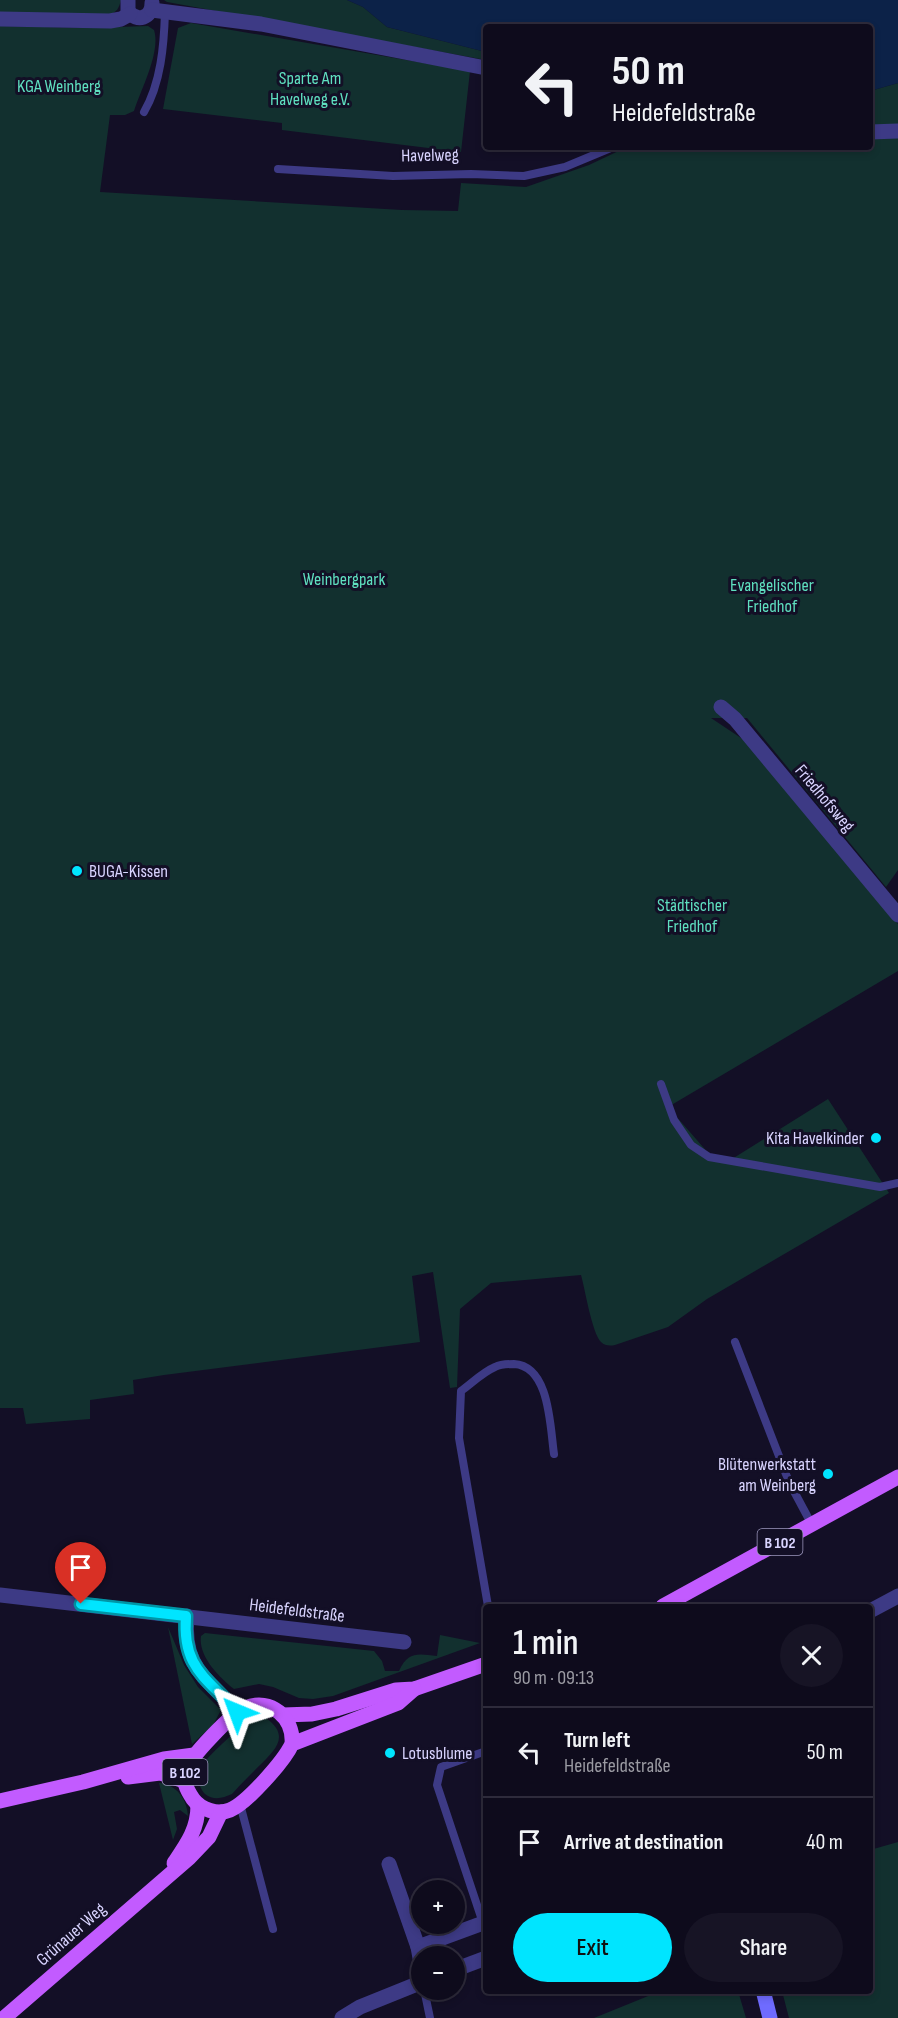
<!DOCTYPE html>
<meta charset="utf-8">
<style>
body{margin:0;font-family:"Sofia Sans Condensed",sans-serif;background:#171425;color:#f1f3f6;height:100vh;display:flex;flex-direction:column;font-size:22px;white-space:nowrap}
*{box-sizing:border-box;margin:0}
p{font-size:20px;color:#9b9ba3}
.icon{flex:none;width:33px;height:33px;fill:none;stroke:currentColor;stroke-width:2;stroke-linecap:round;stroke-linejoin:round}
.map{position:relative;flex:1;overflow:hidden}
.details{position:absolute;left:483px;top:1604px;width:390px;height:390px;display:flex;flex-direction:column;background:#0e0b1c;border-radius:6px;box-shadow:0 3px 9px #0003,0 0 0 2px #2e2b3b}
.details>*{flex:none}
.hud{position:absolute;left:483px;top:24px;width:390px;height:126px;border-radius:6px;box-shadow:0 3px 9px #0003,0 0 0 2px #2e2b3b;background:#0e0b1c;color:#f1f3f6;overflow:hidden}
.buttons{position:absolute;left:411px;top:1880px;display:grid;gap:12px}
.buttons a{display:grid;place-items:center;width:54px;height:54px;border-radius:50%;background:#0e0b1c;box-shadow:0 3px 9px #0003,0 0 0 2px #2e2b3b;font-size:30px}
.pin{position:absolute;display:grid;place-items:center;width:51px;height:51px;color:#fff;margin:-62px -26px;border-radius:50% 50% 50% 0;rotate:-45deg;box-shadow:0 0 6px #0007}
.pin .icon{rotate:45deg}
.me{position:absolute;width:66px;margin:-33px;rotate:316deg;stroke-linejoin:round;filter:drop-shadow(0 0 4px #0008)}
.turn{display:flex;align-items:center;gap:21px;height:126px;padding:0 30px;font-size:27px}
.turn .icon{width:78px;height:78px;stroke-width:2.5}
.turn b{display:block;font-size:42px;line-height:51px}
.round{display:grid;place-items:center;flex:none;width:63px;height:63px;border-radius:32px;background:#171425}
.summary{display:flex;align-items:center;justify-content:space-between;height:102px;padding:0 30px}
h1{font-size:36px;font-weight:600;line-height:45px}
.button{display:flex;gap:12px;margin-top:auto;padding:12px 30px}
.button a{flex:1;height:69px;border-radius:36px;background:#00e5ff;color:#111;font-size:24px;font-weight:600;line-height:69px;text-align:center}
.button a+a{background:#171425;color:#f1f3f6}
ul{padding:0;list-style:none}
li{display:flex;align-items:center;gap:18px;height:90px;padding:0 30px;border-top:2px solid #2e2b3b}
li div{flex:1}
li b{display:block;font-size:22px}
li em{font-style:normal}
.map>svg:first-child{display:block}
.green{fill:#12302f}
.water{fill:#0c2248}
.lines{fill:none;stroke-linecap:round;stroke-linejoin:round}
.lane{stroke:#3d3a85;stroke-width:8}
.street{stroke:#3d3a85;stroke-width:15}
.secondary{stroke:#6f6bff;stroke-width:15}
.primary{stroke:#c25bff;stroke-width:15}
.route-casing{stroke:#0095a6;stroke-width:15}
.route{stroke:#00e5ff;stroke-width:10}
.poi-dot{fill:#00e5ff;stroke:#130f26;stroke-width:2}
.labels{text-anchor:middle;stroke-width:6;stroke-linejoin:round;paint-order:stroke}
.shield{fill:#130f26;stroke:#9e99be;stroke-width:1.5}
.shield-label{font-size:16px;font-weight:bold;fill:#d9d4ff}
.park-label{font-size:18px;fill:#5fe0c0;stroke:#130f26}
.street-label{font-size:18px;fill:#d9d4ff;stroke:#130f26}
.poi-label{font-size:18px;fill:#d9d4ff;stroke:#130f26;text-anchor:start}
</style>
<div class="map">
<svg width="898" height="2018" viewBox="0 0 898 2018">
<rect width="100%" height="100%" fill="#130f26"/>
<!-- green -->
<g class="green">
<path d="M0,0H121C119,8 117,12 109,15L0,13Z"/>
<polygon points="164,0 347,0 363,7 387,27 486,52 486,60 167,2"/>
<polygon points="191,23 470,71 461,152 282,130 282,123 163,109 178,28"/>
<path d="M0,26L87,28L148,26L154,30C161,52 141,89 134,111L125,115H110L100,192L402,210L458,211L461,183L526,187L589,165L627,147H870V91L898,83V870L886,887L747,718H711L744,740L898,924V971L668,1107L710,1155L732,1159L828,1099L889,1193L707,1299L668,1327L615,1345C610,1346 605,1346 601,1342C592,1333 585,1289 581,1275L491,1283L460,1309L457,1387L450,1388L433,1272L412,1276L420,1342L164,1375L133,1380L134,1394L90,1400V1419L26,1424L23,1408H0Z"/>
<polygon points="168,1627 184,1665 198,1687 221,1710 213,1725 192,1744"/>
<path d="M205,1633L374,1651L382,1661L385,1671H399C408,1651 418,1654 437,1656L440,1635L480,1643L333,1696L313,1699L299,1698L273,1687L259,1684L234,1689C219,1677 198,1656 201,1636Z"/>
<path d="M256,1717L266,1718C291,1736 275,1750 259,1766C250,1775 241,1784 232,1794C223,1798 214,1801 205,1794C199,1788 196,1776 200,1768C205,1758 238,1730 247,1720Z"/>
<path d="M159,1783C176,1784 187,1799 188,1816L180,1810L174,1812L177,1829L173,1840Z"/>
<polygon points="898,1842 898,2018 789,2018 782,1991 870,1990 870,1850"/>
<polygon points="663,1990 738,1991 746,2018 594,2018"/>
</g>
<!-- water -->
<polygon class="water" points="347,0 898,0 898,83 870,91 870,27 486,27 486,52 387,27 363,7"/>
<g class="lines">
<!-- lane -->
<g class="lane">
<path d="M144,112C161,83 164,45 165,12"/>
<polyline points="278,169 393,176 471,174 524,176 565,167 613,147"/>
<polyline points="661,1084 674,1120 691,1145 709,1157 880,1187 898,1183"/>
<polyline points="735,1342 789,1482 812,1525"/>
<path d="M488,1606L459,1438L461,1391C472,1383 483,1372 495,1367C501,1364 508,1364 514,1364C550,1366 550,1427 554,1454"/>
<polyline points="240,1804 273,1929"/>
<polyline points="483,1923 437,1785 441,1767 486,1751"/>
<polyline points="424,1989 430,2018"/>
</g>
<!-- street -->
<g class="street">
<path d="M128,0V11C137,23 152,18 152,3"/>
<polyline points="152,10 261,24 486,68"/>
<polyline points="0,19 110,21 121,19 130,14"/>
<polyline points="870,132 898,131"/>
<polyline points="721,707 735,719 898,915"/>
<polyline points="0,1595 404,1642"/>
<polyline points="870,1611 898,1596"/>
<path d="M187,1616C182,1669 207,1677 237,1712"/>
<polyline points="389,1864 418,1947 422,1969"/>
<polyline points="418,1947 486,1922"/>
<polyline points="454,1970 486,1958"/>
<polyline points="342,2018 360,2007 422,1982"/>
</g>
<!-- secondary -->
<polyline class="secondary" points="763,1990 770,2018"/>
<!-- primary -->
<g class="primary">
<polyline points="663,1606 898,1477"/>
<polyline points="283,1715 312,1714 336,1709 396,1690 414,1689 486,1664"/>
<path d="M292,1744C294,1718 271,1697 245,1708C232,1713 190,1757 186,1770C182,1781 187,1790 193,1799C201,1810 218,1815 230,1810C247,1803 284,1761 292,1744L398,1703L414,1689"/>
<polyline points="128,1777 160,1773 184,1781"/>
<polyline points="0,1801 83,1782 164,1759 194,1755"/>
<path d="M174,1863C187,1844 198,1829 198,1805"/>
<polyline points="4,2018 189,1858 209,1837 221,1812"/>
</g>
</g>
<g class="lines">
<!-- route casing -->
<g class="route-casing">
<path id="route" d="M81,1604L186,1616C182,1669 207,1677 237,1712"/>
</g>
<!-- route -->
<use href="#route" class="route"/>
</g>
<!-- markers -->
<g class="poi-dot">
<circle cx="77" cy="871" r="6"/>
<circle cx="876" cy="1138" r="6"/>
<circle cx="828" cy="1474" r="6"/>
<circle cx="390" cy="1753" r="6"/>
</g>
<g class="labels">
<!-- shield labels -->
<g class="shield">
<rect x="757.5" y="1529" width="45" height="26" rx="4.5"/>
<rect x="162.5" y="1759" width="45" height="26" rx="4.5"/>
</g>
<g class="shield-label">
<text x="780" y="1548">B 102</text>
<text x="185" y="1778">B 102</text>
</g>
<!-- park labels -->
<g class="park-label">
<text x="310" y="84">Sparte Am<tspan x="310" dy="21">Havelweg e.V.</tspan></text>
<text x="59" y="92">KGA Weinberg</text>
<text x="344" y="585">Weinbergpark</text>
<text x="772" y="591">Evangelischer<tspan x="772" dy="21">Friedhof</tspan></text>
<text x="692" y="911">Städtischer<tspan x="692" dy="21">Friedhof</tspan></text>
</g>
<!-- street labels -->
<g class="street-label">
<text transform="translate(430 155) rotate(-1)" y="6">Havelweg</text>
<text transform="translate(825 798) rotate(50)" y="6">Friedhofsweg</text>
<text transform="translate(297 1610) rotate(7)" y="6">Heidefeldstraße</text>
<text transform="translate(71 1934) rotate(-41)" y="6">Grünauer Weg</text>
</g>
<!-- poi labels -->
<g class="poi-label">
<text x="89" y="877">BUGA-Kissen</text>
<text x="864" y="1144" text-anchor="end">Kita Havelkinder</text>
<text x="816" y="1470" text-anchor="end">Blütenwerkstatt<tspan x="816" dy="21">am Weinberg</tspan></text>
<text x="402" y="1759">Lotusblume</text>
</g>
</g>
</svg>
<div class="buttons">
<a>+</a>
<a>−</a>
</div>
<div class="pin" style="left:81px;top:1604px;background:#d93025"><svg class="icon" aria-label="arrive" viewBox="0 0 24 24"><path d="M6 21V4h12l-3 4 3 4H6"/></svg></div>
<svg class="me" style="left:237px;top:1712px" viewBox="-20 -20 40 40"><path d="M0-17L14 15 0 8-14 15z" fill="#00e5ff" stroke="#fff" stroke-width="4"/></svg>
<div class="hud">
<div class="turn"><svg class="icon" aria-label="left" viewBox="0 0 24 24"><path d="M17 20v-9H6M10 6l-5 5 5 5"/></svg><div><b>50 m</b>Heidefeldstraße</div></div>
</div>
<section class="details">
<div class="summary"><div><h1>1 min</h1><p>90 m · 09:13</p></div><a class="round"><svg class="icon" aria-label="close" viewBox="0 0 24 24"><path d="M6 6l12 12M18 6L6 18"/></svg></a></div>
<ul>
<li><svg class="icon" aria-label="left" viewBox="0 0 24 24"><path d="M17 20v-9H6M10 6l-5 5 5 5"/></svg><div><b>Turn left</b><p>Heidefeldstraße</p></div><em>50 m</em></li>
<li><svg class="icon" aria-label="arrive" viewBox="0 0 24 24"><path d="M6 21V4h12l-3 4 3 4H6"/></svg><div><b>Arrive at destination</b></div><em>40 m</em></li>
</ul>
<div class="button"><a>Exit</a><a>Share</a></div>
</section>
</div>
